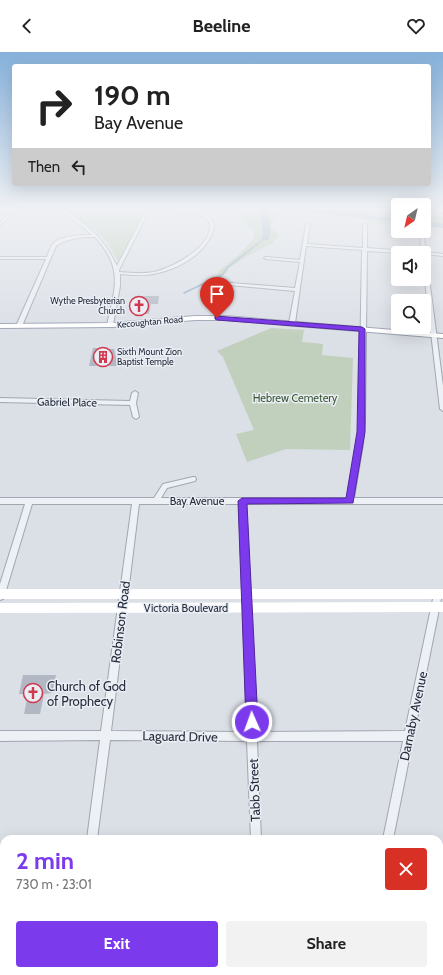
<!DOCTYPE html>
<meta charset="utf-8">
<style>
body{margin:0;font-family:Cabin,sans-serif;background:#f2f2f2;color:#222;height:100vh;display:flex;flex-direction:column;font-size:15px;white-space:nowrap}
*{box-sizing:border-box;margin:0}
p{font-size:13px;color:#767676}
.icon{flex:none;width:22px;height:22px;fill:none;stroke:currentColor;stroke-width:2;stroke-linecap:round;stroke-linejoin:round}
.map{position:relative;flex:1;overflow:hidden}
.drawer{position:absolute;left:0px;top:783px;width:443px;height:140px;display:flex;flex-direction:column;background:#fff;border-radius:12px 12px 0 0;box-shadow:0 4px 16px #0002}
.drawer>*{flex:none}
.guide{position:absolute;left:12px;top:12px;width:419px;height:122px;border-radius:4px;box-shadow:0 4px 16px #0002;background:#fff;color:#222;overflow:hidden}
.needle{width:26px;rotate:214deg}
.buttons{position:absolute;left:391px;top:146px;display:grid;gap:8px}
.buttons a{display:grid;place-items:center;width:40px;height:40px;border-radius:4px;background:#fff;box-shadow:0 4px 16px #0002;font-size:20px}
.pin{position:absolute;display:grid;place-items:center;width:34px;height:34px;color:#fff;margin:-41px -17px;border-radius:50% 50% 50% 0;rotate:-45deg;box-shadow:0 0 4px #0007}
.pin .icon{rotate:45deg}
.me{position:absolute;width:44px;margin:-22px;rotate:358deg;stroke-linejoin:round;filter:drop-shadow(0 0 3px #0008)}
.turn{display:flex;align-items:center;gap:14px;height:84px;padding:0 16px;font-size:18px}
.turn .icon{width:52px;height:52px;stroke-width:2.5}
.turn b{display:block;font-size:28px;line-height:34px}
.then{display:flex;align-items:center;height:38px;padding:0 16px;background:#0003;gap:8px;font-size:15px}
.round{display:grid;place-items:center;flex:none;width:42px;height:42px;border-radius:4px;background:#f2f2f2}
.summary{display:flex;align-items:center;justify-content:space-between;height:68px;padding:0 16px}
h1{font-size:24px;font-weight:700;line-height:30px;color:#7c3aed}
.action{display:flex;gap:8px;margin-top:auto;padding:8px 16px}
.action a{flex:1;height:46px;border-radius:4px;background:#7c3aed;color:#fff;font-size:16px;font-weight:700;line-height:46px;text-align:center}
.action a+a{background:#f2f2f2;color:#222}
header{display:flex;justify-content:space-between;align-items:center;height:52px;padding:0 16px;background:#fff;font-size:18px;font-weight:700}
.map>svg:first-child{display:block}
.green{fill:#c1d0bc}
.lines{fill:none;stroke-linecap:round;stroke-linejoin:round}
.stream{stroke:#94acc8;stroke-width:1.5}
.river{fill:#94acc8;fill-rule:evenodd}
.building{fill:#b2b8c3}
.minor-casing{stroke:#a1a6b0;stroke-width:2}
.tertiary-casing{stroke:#a1a6b0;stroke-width:2}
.primary-casing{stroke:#9aa3b2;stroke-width:2}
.minor{fill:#edf0f4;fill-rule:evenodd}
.tertiary{fill:#edf0f4;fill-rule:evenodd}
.secondary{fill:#fff;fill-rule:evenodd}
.primary{fill:#fff;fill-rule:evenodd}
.route{fill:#7c3aed;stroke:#51269a}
.labels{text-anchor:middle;stroke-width:3;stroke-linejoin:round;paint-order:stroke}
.far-poi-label{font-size:9px;fill:#252d3c;stroke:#eaeef4;text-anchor:end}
.far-street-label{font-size:9px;fill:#252d3c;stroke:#eaeef4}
.park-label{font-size:11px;fill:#385832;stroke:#eaeef4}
.street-label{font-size:11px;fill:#252d3c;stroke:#eaeef4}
.near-street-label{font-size:13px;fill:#252d3c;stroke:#eaeef4}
.near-poi-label{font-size:13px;fill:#252d3c;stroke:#eaeef4;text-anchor:start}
</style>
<header><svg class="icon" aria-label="back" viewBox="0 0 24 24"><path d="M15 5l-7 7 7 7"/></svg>Beeline<svg class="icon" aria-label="heart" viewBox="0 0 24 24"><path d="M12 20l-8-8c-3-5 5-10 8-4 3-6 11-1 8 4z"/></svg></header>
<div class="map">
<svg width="443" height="923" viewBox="0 0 443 923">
<rect width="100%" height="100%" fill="#dbdfe6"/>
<!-- green -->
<g class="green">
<polygon points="62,156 146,156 120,209 118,209 108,191 93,177"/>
<polygon points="244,156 385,156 398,159 398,172 381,172 354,165 282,159 273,163 274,167 271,172 272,177 279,183 273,191 249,203 229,216 226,221 214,229 210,233 196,234 217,223 220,218 241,201 254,186 254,177 246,172 242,159"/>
<polygon points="424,159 443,167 443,176 424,174"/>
<polygon points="271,276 304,278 302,290 323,292 322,303 353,306 350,398 286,397 247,410 236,382 254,378 223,305 217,299"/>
</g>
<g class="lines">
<!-- stream -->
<polyline class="stream" points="184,241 222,223 228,215 265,186"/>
<!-- river -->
<g class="river">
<path d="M259,156H267C269,166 273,179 268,188H265L261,186L263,182Z"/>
<polygon points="287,156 311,156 398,166 398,170 291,158"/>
<polygon points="424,169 443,172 443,176 424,173"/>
</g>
</g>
<!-- building -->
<g class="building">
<polygon points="142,244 159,244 158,252 151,252 149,262 140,262"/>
<polygon points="93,296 114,297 118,314 89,314"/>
<polygon points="23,623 56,623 52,641 44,642 40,662 24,662 28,642 19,642"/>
</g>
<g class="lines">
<!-- minor casing -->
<g class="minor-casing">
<g id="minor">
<polygon points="0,156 21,156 0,173 0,170 15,157 1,157"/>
<path d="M56,156C63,156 68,160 73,164C95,179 105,190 117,214L147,156C152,156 150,157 155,157C172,157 195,155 209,165C215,169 215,176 212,182C202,204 177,218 153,222C142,224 131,223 120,222V234L113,273L110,275L107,273C115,236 124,217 95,185C81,185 68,186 56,194L22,274L17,275L16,274L46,207H0V205H47C48,201 50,196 52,193C59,183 82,183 92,183L83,175ZM149,159C165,160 197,156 209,169C217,193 172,216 154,220C142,222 131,221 119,220V218Z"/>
<polygon points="427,156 432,156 443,163 443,166"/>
<path d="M308,171L310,172L307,192L363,196V173L365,172L367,173V196L418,200L420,201H400L367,199L365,368L363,392L354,446H443V452H246L256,680L405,679L434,542L435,540L438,539L441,540L442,542L393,787H383L403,689H257L261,787H251L247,689L110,688L97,787H87L100,688L0,689V679H101L132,452H32L4,545L3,547L0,548V532L25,452H0V446H154L163,432L193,425H195L196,427L195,429L167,436L161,446H347L357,392L359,368L362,198L306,194L295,271L292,273L289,271L295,239L219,232L217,231L219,230L295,236L300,210L266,207L264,206L266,205L300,208L306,172ZM139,452H239L247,680L111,679Z"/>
<polygon points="419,179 423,179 426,200 443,202 443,204 426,202 443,334 443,359 440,357 424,221 424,201 422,201"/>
<polygon points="135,339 138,341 136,351 139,365 136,367 133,365 130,353 0,350 0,346 130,349 132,341"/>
<polygon points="76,919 88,919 87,923 75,923"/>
<polygon points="248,919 260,919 259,923 247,923"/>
<rect x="417" y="919" width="12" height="4"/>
</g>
</g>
<!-- tertiary casing -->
<g class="tertiary-casing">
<g id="tertiary">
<rect x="0" y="859" width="4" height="14"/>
<polygon points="439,911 443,913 443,923 433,923 431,919 439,919"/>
</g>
</g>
<!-- primary casing -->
<g class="primary-casing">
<polygon id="primary" points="195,264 225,264 443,282 443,286 225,268 195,268 113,275 0,276 0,272 113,271"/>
</g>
<!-- minor -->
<use href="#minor" class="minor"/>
<!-- tertiary -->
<use href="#tertiary" class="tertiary"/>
<!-- secondary -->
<g class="secondary">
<rect x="0" y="537" width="443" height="10"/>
<polygon points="443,550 443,560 0,561 0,551"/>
</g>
<!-- primary -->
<use href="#primary" class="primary"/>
</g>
<!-- sky -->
<linearGradient id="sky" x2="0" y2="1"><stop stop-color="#86b1db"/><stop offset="0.55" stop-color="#eff1f4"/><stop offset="1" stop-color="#eff1f4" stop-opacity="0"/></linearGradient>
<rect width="443" height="285" fill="url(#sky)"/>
<!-- route -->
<polygon class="route" points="215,264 362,275 365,277 365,380 353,451 247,452 258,670 256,674 252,676 248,674 246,670 238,449 242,446 346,446 357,380 359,279 217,268 215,267"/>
<!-- icons -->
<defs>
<g id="church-ring" transform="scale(1)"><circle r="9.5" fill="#eaeef4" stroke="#d1394e" stroke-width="1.5"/><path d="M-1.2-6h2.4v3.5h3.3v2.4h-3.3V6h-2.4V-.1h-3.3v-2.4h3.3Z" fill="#d1394e"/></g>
<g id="building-ring" transform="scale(1)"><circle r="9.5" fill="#eaeef4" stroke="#d1394e" stroke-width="1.5"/><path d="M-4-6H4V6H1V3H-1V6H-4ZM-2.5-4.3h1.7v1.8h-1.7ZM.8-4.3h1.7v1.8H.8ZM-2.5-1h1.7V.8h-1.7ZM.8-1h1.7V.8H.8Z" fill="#d1394e"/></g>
</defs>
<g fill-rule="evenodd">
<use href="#church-ring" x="139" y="254"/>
<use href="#building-ring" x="103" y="305"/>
<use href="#church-ring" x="33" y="641"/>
</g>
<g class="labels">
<!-- far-poi labels -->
<g class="far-poi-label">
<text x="125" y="252">Wythe Presbyterian<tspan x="125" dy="10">Church</tspan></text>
<text x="117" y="303" text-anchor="start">Sixth Mount Zion<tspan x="117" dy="10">Baptist Temple</tspan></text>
</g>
<!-- far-street labels -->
<g class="far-street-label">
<text transform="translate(150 270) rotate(-5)" y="3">Kecoughtan Road</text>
</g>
<!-- park labels -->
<g class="park-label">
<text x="295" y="350">Hebrew Cemetery</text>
</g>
<!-- street labels -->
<g class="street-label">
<text transform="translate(67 350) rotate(1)" y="4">Gabriel Place</text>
<text x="197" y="453">Bay Avenue</text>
<text x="186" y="560">Victoria Boulevard</text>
</g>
<!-- near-street labels -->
<g class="near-street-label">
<text transform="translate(120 570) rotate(-83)" y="5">Robinson Road</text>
<text transform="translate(413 664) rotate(-78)" y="5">Darnaby Avenue</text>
<text transform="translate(180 684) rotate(1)" y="5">Laguard Drive</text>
<text transform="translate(254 738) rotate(-92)" y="5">Tabb Street</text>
</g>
<!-- near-poi labels -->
<g class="near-poi-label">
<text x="47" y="639">Church of God<tspan x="47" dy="15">of Prophecy</tspan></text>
</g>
</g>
</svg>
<div class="buttons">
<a><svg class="needle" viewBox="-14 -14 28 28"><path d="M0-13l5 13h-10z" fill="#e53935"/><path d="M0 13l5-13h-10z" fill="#767676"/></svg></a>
<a><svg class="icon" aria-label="sound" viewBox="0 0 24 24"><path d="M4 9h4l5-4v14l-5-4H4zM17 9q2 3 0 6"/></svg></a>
<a><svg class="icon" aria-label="search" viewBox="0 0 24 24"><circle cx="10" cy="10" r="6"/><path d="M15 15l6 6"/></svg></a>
</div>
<div class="pin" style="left:217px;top:266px;background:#d93025"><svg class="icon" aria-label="arrive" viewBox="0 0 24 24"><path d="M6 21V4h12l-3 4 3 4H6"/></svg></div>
<svg class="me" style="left:252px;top:670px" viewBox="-20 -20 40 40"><circle r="17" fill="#7c3aed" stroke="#fff" stroke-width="3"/><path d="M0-11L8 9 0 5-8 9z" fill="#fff"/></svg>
<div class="guide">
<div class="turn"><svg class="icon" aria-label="right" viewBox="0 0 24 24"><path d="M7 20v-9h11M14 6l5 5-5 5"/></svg><div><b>190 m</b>Bay Avenue</div></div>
<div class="then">Then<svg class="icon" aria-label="left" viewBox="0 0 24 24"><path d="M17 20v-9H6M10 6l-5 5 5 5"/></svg></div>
</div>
<section class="drawer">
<div class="summary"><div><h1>2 min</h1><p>730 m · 23:01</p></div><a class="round" style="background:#d93025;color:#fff"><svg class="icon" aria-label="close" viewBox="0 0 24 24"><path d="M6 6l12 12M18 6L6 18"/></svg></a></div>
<div class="action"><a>Exit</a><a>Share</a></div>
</section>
</div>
